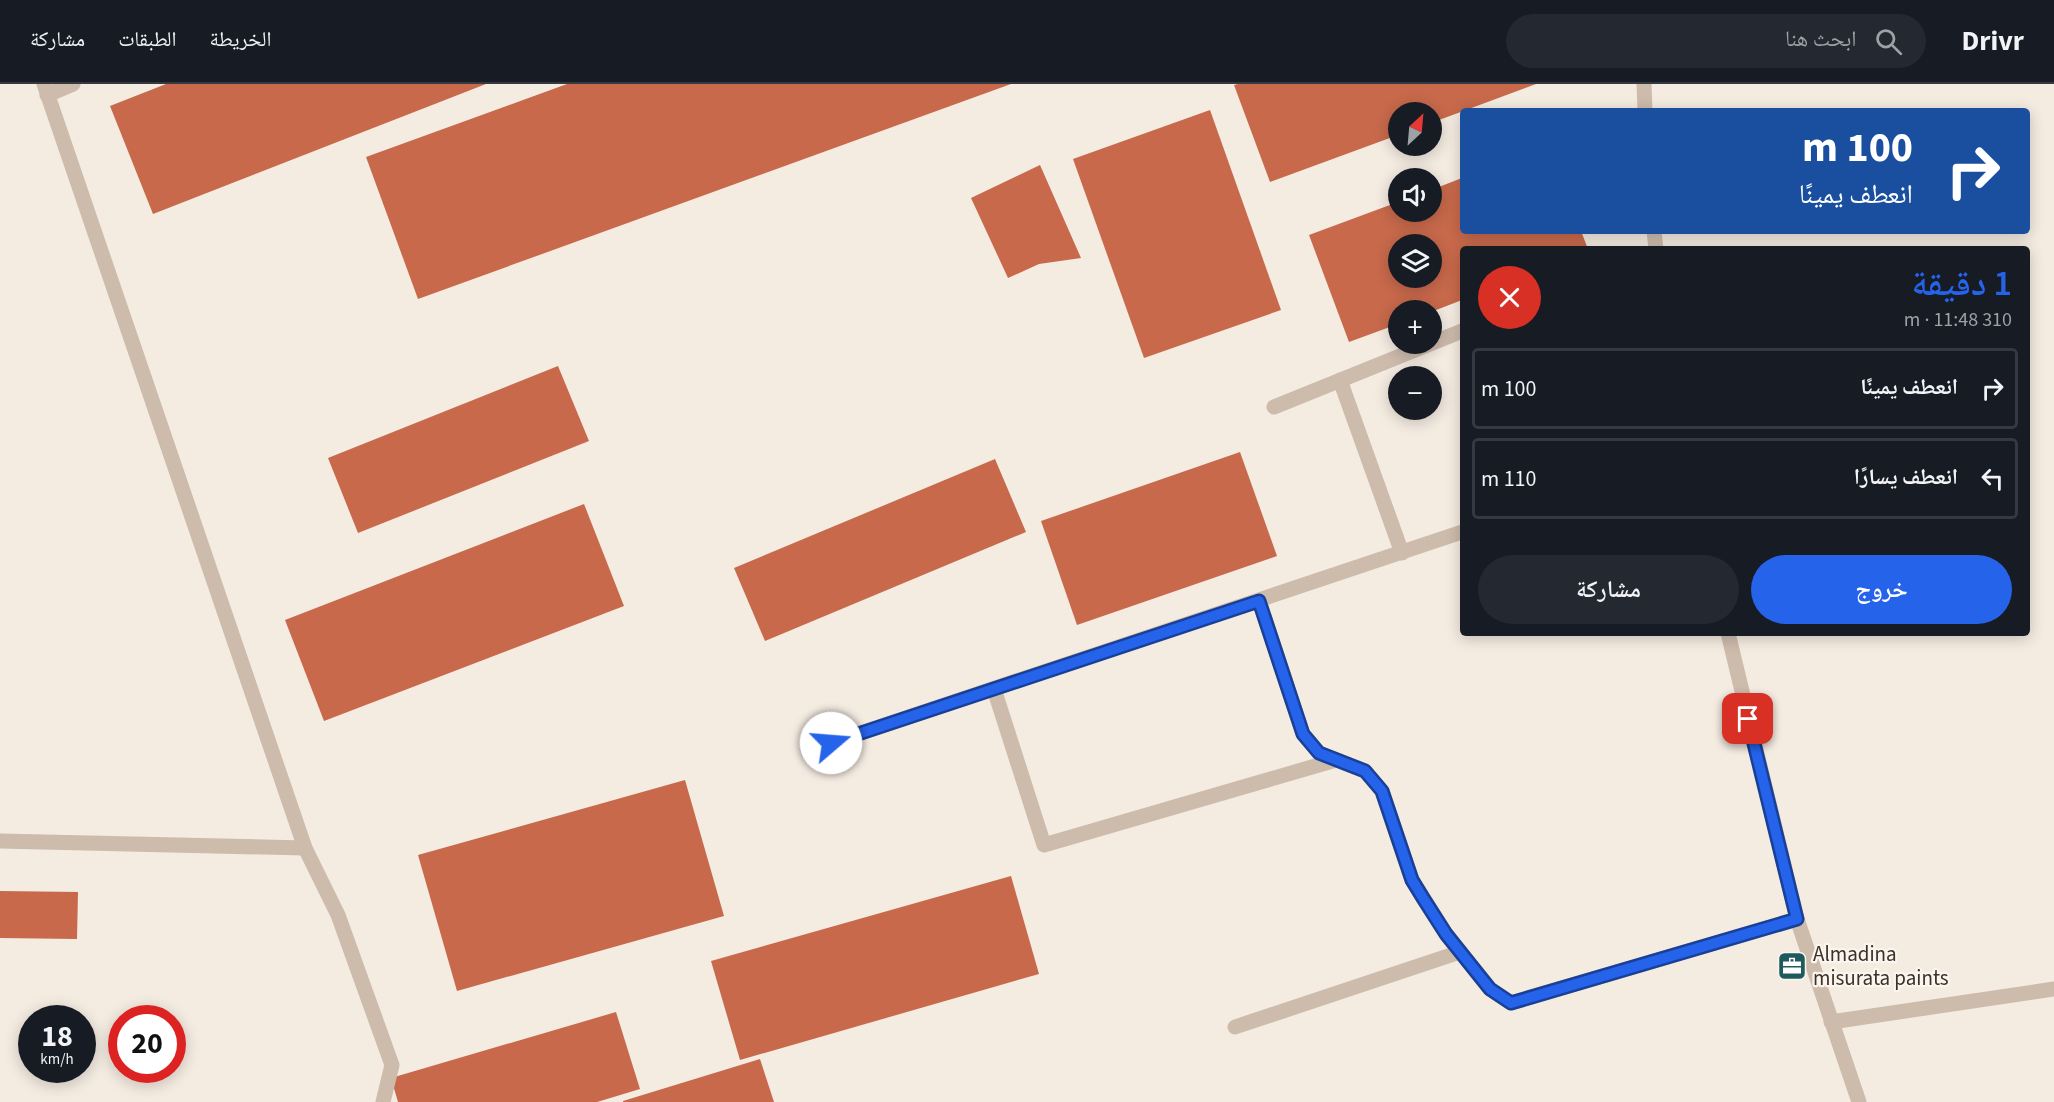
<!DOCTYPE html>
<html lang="ar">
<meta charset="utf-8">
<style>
body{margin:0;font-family:"Source Sans 3","Noto Naskh Arabic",sans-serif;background:#242831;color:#f1f3f6;direction:rtl;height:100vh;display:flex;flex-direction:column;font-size:22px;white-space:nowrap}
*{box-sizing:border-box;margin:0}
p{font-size:20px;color:#9ea1a6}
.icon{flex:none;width:33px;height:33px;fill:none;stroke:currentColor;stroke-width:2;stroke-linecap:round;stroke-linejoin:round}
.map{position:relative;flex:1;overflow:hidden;direction:ltr}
.sheet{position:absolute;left:1460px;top:162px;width:570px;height:390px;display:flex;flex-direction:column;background:#171b24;border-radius:6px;box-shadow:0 3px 15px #0003;direction:rtl}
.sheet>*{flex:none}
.top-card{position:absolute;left:1460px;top:24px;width:570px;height:126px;border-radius:6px;box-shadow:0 3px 15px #0003;direction:rtl;background:#1a4fa0;color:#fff;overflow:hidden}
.needle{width:39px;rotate:26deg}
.fabs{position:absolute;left:1388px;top:18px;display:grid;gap:12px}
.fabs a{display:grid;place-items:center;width:54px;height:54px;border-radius:50%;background:#171b24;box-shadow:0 3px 15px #0003;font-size:30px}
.speed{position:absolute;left:18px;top:921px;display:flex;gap:12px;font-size:30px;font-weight:700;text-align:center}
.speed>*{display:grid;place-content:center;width:78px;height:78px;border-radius:50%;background:#171b24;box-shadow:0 3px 15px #0003;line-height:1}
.speed small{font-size:15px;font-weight:400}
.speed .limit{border:9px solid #d22;background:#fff;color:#111}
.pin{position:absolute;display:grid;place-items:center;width:51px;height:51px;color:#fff;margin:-26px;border-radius:12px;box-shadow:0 3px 9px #0006}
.me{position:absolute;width:66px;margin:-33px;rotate:72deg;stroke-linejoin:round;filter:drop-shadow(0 0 4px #0008)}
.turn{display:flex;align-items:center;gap:21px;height:126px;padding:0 18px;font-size:27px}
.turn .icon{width:78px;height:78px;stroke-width:2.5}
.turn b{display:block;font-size:42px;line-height:51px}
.round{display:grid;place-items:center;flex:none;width:63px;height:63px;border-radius:32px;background:#242831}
.summary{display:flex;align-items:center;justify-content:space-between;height:102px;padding:0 18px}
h1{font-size:36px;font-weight:600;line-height:45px;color:#2563eb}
.cta{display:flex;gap:12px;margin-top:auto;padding:12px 18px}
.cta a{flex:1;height:69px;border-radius:36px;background:#2563eb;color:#fff;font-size:24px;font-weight:600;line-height:69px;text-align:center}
.cta a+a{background:#242831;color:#f1f3f6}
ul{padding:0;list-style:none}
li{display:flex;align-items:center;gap:18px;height:81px;margin:0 12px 9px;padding:0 6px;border:3px solid #363941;border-radius:6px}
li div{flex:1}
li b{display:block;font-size:22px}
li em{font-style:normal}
header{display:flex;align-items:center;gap:36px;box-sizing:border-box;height:84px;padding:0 30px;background:#171b24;border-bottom:2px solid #363941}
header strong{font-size:28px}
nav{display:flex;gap:33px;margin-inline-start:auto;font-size:21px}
.search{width:420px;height:54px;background:#242831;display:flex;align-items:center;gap:15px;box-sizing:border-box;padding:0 21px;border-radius:33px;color:#9ea1a6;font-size:22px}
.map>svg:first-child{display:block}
.building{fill:#c8694b;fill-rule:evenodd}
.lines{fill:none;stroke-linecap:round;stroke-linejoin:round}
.lane{stroke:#cdbbac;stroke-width:15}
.street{stroke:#cdbbac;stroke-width:15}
.route-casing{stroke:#184099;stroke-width:15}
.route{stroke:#2563eb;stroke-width:10}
.labels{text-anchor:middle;stroke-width:4.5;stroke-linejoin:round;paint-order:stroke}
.poi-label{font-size:21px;fill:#3b302b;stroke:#fbf5ee;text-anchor:start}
</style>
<header>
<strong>Drivr</strong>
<div class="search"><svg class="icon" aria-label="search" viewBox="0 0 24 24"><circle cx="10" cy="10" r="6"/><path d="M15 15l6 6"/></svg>ابحث هنا</div>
<nav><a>الخريطة</a><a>الطبقات</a><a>مشاركة</a></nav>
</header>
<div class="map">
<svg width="2054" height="1018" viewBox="0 0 2054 1018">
<rect width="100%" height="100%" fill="#f4ebe1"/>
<!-- building -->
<g class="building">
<polygon points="166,0 486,0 153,130 110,22"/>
<polygon points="567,0 1011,0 418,215 366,73"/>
<polygon points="1238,0 1536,0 1431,39 1431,28 1398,28 1398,51 1270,98 1234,1"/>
<polygon points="1210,26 1281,226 1144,274 1073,75"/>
<polygon points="1040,81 1081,174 1039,180 1008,194 971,114"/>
<path d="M1462,94V147H1581L1588,165H1462V216L1431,228L1398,226V240L1349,258L1309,151L1398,118V128H1431V106ZM1398,160H1431V194H1398Z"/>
<polygon points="558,282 589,357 358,449 328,374"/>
<polygon points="1240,368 1277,472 1077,541 1041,437"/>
<polygon points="995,375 1026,448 765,557 734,484"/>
<polygon points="584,420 624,522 324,637 285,536"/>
<polygon points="685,696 724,832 457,907 418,771"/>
<polygon points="1011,792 1039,890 740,976 711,877"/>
<polygon points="0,807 78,808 77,855 0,854"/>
<polygon points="616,928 640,1005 597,1018 398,1018 391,994"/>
<polygon points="760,975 774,1018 623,1018 623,1017"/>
</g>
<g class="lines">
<!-- lane -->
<g class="lane">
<polyline points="1644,0 1645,27"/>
<polyline points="47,11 73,0"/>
<polyline points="1654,147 1656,165"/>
<polyline points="1340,296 1402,469"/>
<polyline points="1274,323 1462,247"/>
<polyline points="1259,517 1303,650 1319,669 1365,687 1382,707 1412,796 1446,850 1490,905 1511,919 1797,835"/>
<polyline points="1728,549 1797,835 1859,1018"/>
<polyline points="994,605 1044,761 1336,676"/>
<polyline points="831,659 1462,448"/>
<polyline points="0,757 305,764"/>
<polyline points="1831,938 2054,905"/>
<polyline points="1235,943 1460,868"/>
</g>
<!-- street -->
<polyline class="street" points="44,0 305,764 338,831 392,981 383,1018"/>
</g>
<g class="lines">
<!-- route casing -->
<g class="route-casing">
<polyline id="route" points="831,659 1259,517 1303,650 1319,669 1365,687 1382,707 1412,796 1423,814 1446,850 1490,905 1511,919 1797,835 1748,635"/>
</g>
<!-- route -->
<use href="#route" class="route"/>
</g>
<!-- icons -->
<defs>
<g id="office-square" transform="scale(1.5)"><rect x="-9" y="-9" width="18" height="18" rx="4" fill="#1f5a5e" stroke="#fbf5ee"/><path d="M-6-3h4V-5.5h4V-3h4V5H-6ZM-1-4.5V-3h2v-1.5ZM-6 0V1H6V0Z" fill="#fff"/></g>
</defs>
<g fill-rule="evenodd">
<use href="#office-square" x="1792" y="882"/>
</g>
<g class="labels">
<!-- poi labels -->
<g class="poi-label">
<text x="1813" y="877">Almadina<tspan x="1813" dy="24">misurata paints</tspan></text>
</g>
</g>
</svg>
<div class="fabs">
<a><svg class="needle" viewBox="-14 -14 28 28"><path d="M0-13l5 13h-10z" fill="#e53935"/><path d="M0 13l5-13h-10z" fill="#9ea1a6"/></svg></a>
<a><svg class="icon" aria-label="sound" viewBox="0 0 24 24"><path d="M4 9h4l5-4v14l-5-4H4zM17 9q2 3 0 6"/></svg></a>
<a><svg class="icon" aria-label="layers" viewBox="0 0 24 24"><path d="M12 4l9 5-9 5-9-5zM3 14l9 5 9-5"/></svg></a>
<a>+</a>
<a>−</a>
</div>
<div class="speed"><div>18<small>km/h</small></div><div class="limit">20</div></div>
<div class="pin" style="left:1748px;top:635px;background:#d93025"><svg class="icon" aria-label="arrive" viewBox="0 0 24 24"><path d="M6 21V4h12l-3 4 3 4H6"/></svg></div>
<svg class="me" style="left:831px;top:659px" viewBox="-20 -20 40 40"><circle r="19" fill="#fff"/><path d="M0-13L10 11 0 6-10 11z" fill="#2563eb"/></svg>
<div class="top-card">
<div class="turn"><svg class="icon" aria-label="right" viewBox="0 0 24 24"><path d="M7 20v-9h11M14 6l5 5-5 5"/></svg><div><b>100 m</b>انعطف يمينًا</div></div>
</div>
<section class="sheet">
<div class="summary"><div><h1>1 دقيقة</h1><p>310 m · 11:48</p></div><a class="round" style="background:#d93025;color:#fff"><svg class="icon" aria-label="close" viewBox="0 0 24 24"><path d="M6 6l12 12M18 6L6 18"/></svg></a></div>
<ul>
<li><svg class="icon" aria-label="right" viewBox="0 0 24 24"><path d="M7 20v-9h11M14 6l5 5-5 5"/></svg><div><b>انعطف يمينًا</b></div><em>100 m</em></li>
<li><svg class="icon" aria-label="left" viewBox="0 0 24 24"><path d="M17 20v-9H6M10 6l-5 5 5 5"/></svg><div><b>انعطف يسارًا</b></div><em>110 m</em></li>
</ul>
<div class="cta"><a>خروج</a><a>مشاركة</a></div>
</section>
</div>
